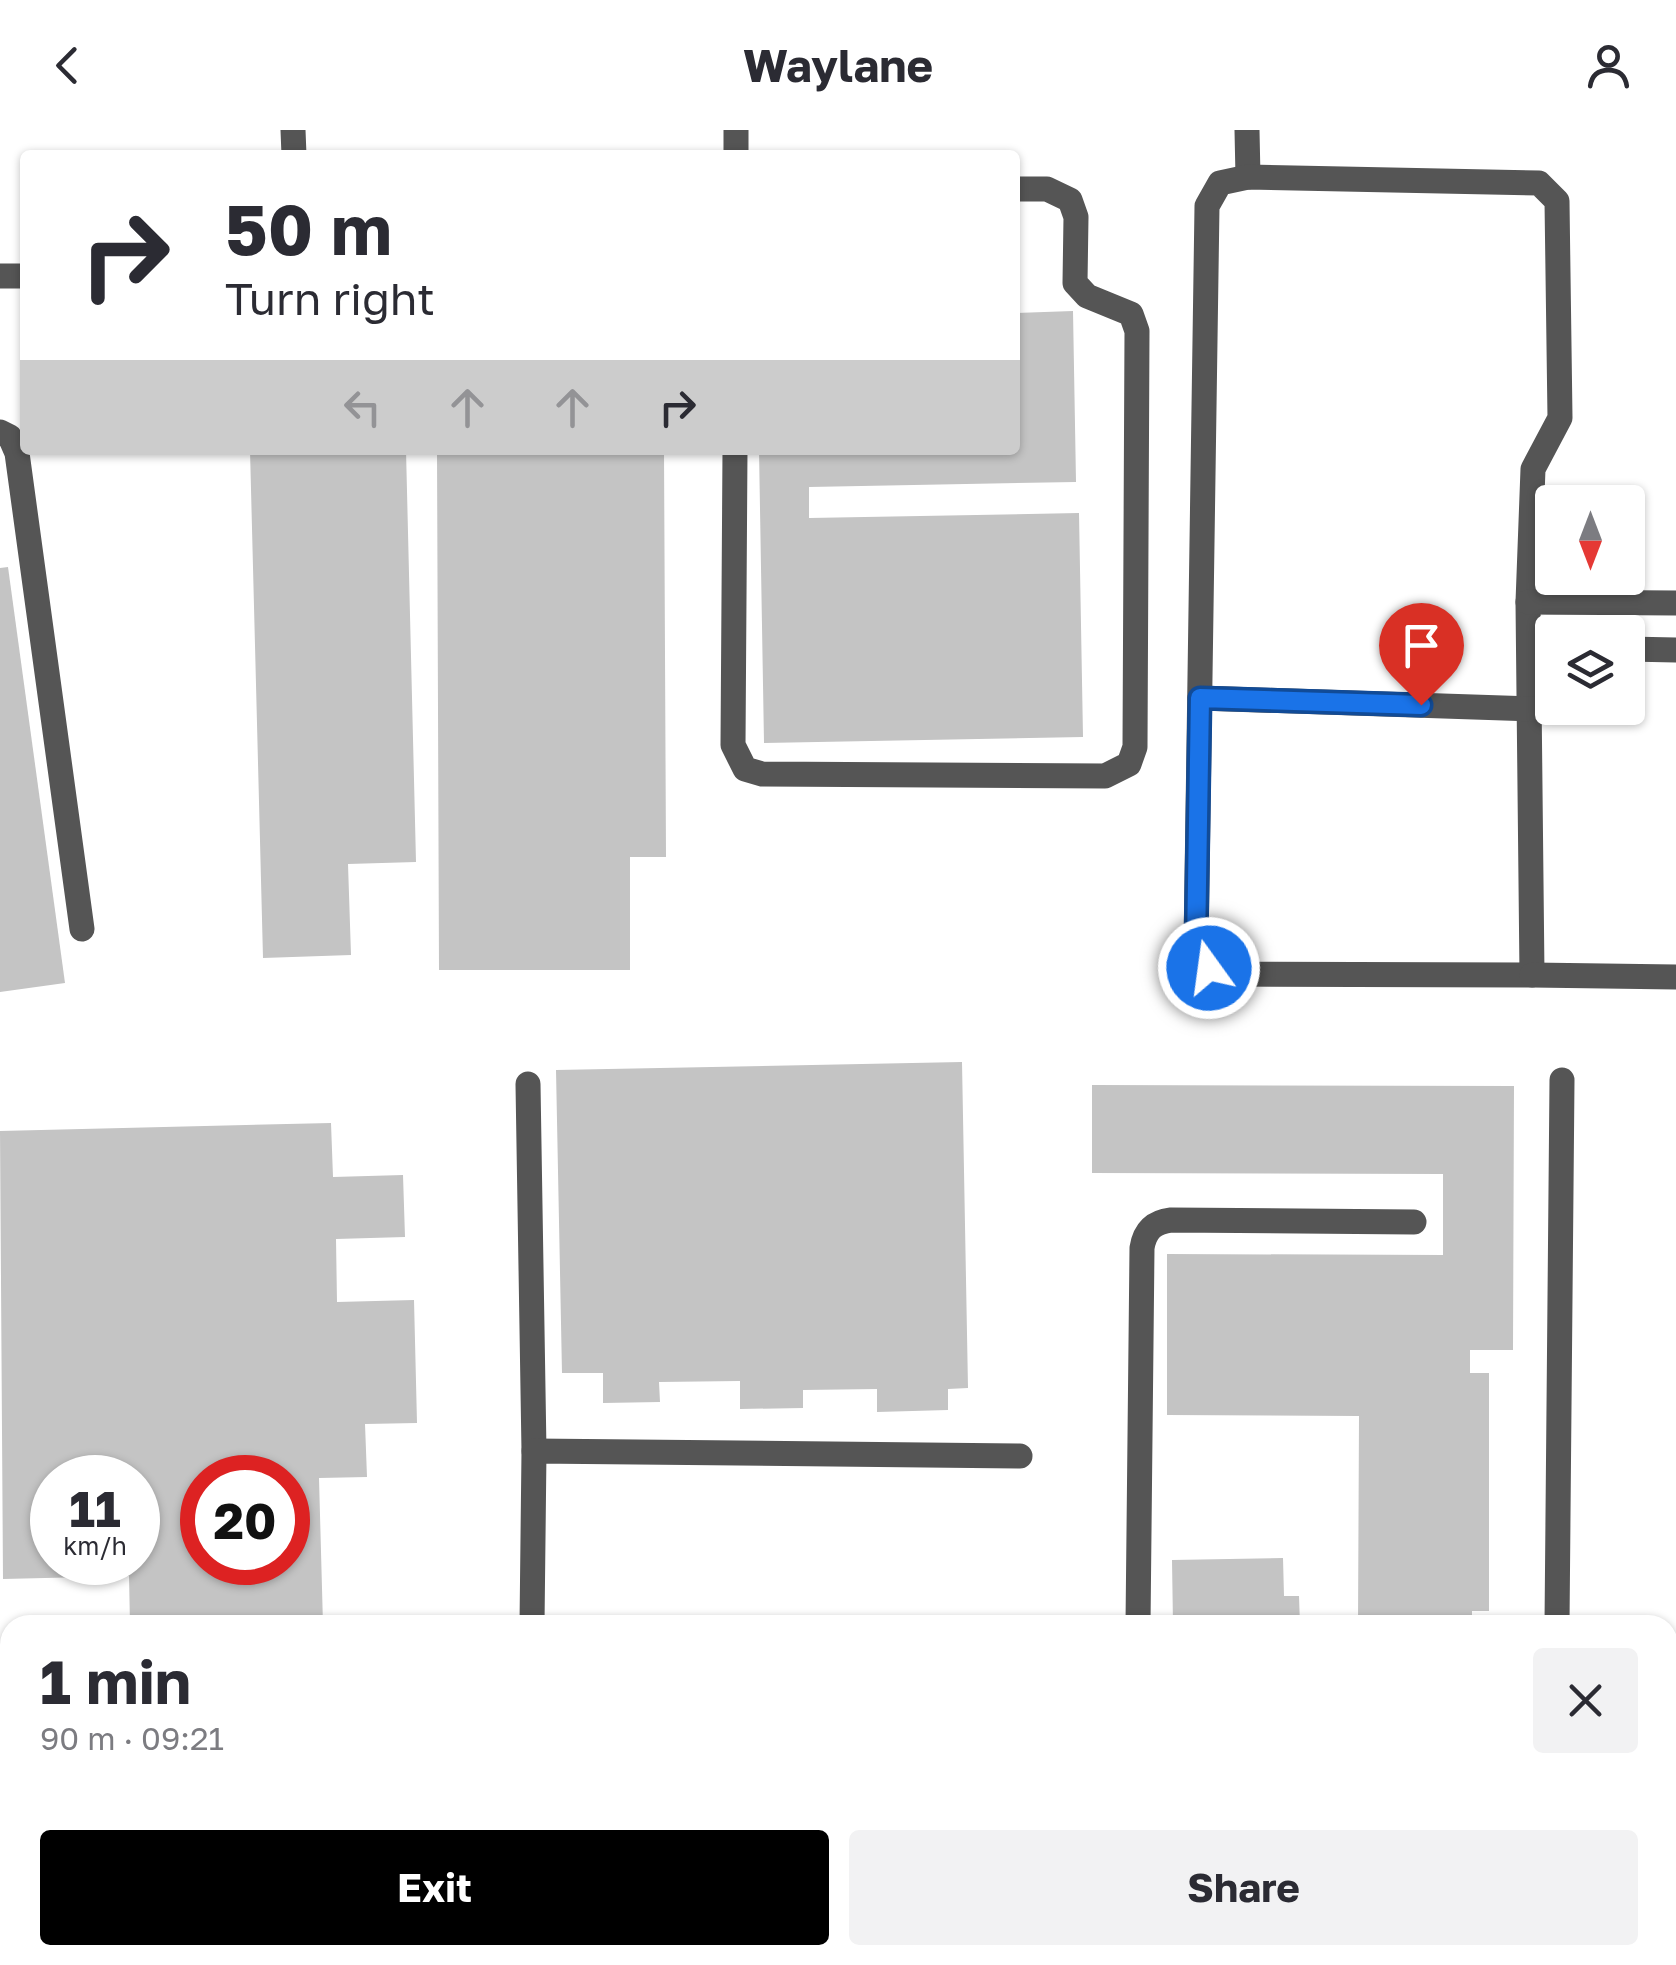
<!DOCTYPE html>
<meta charset="utf-8">
<style>
body{margin:0;font-family:"Golos Text",sans-serif;background:#f2f2f3;color:#2b2b33;height:100vh;display:flex;flex-direction:column;font-size:38px;white-space:nowrap}
*{box-sizing:border-box;margin:0}
p{font-size:32px;color:#7c7c81}
.icon{flex:none;width:55px;height:55px;fill:none;stroke:currentColor;stroke-width:2;stroke-linecap:round;stroke-linejoin:round}
.map{position:relative;flex:1;overflow:hidden}
.details{position:absolute;left:0px;top:1485px;width:1678px;height:350px;display:flex;flex-direction:column;background:#fff;border-radius:30px 30px 0 0;box-shadow:0 2px 8px #0004}
.details>*{flex:none}
.guide{position:absolute;left:20px;top:20px;width:1000px;height:305px;border-radius:10px;box-shadow:0 2px 8px #0004;background:#fff;color:#2b2b33;overflow:hidden}
.needle{width:65px;rotate:180deg}
.controls{position:absolute;left:1535px;top:355px;display:grid;gap:20px}
.controls a{display:grid;place-items:center;width:110px;height:110px;border-radius:10px;background:#fff;box-shadow:0 2px 8px #0004;font-size:50px}
.speed{position:absolute;left:30px;top:1325px;display:flex;gap:20px;font-size:50px;font-weight:700;text-align:center}
.speed>*{display:grid;place-content:center;width:130px;height:130px;border-radius:50%;background:#fff;box-shadow:0 2px 8px #0004;line-height:1}
.speed small{font-size:25px;font-weight:400}
.speed .limit{border:15px solid #d22;background:#fff;color:#111}
.pin{position:absolute;display:grid;place-items:center;width:85px;height:85px;color:#fff;margin:-102px -42px;border-radius:50% 50% 50% 0;rotate:-45deg;box-shadow:0 0 10px #0007}
.pin .icon{rotate:45deg}
.me{position:absolute;width:110px;margin:-55px;rotate:346deg;stroke-linejoin:round;filter:drop-shadow(0 0 8px #0008)}
.turn{display:flex;align-items:center;gap:35px;height:210px;padding:0 40px;font-size:45px}
.turn .icon{width:130px;height:130px;stroke-width:2.5}
.turn b{display:block;font-size:70px;line-height:85px}
.lanes{display:flex;align-items:center;height:95px;padding:0 40px;background:#0003;justify-content:center;gap:50px;direction:ltr}
.lanes .off{opacity:.35}
.round{display:grid;place-items:center;flex:none;width:105px;height:105px;border-radius:10px;background:#f2f2f3}
.overview{display:flex;align-items:center;justify-content:space-between;height:170px;padding:0 40px}
h1{font-size:60px;font-weight:700;line-height:75px}
.cta{display:flex;gap:20px;margin-top:auto;padding:20px 40px}
.cta a{flex:1;height:115px;border-radius:10px;background:#000;color:#fff;font-size:40px;font-weight:700;line-height:115px;text-align:center}
.cta a+a{background:#f2f2f3;color:#2b2b33}
header{display:flex;justify-content:space-between;align-items:center;height:130px;padding:0 40px;background:#fff;font-size:45px;font-weight:700}
.map>svg:first-child{display:block}
.building{fill:#c4c4c4;fill-rule:evenodd}
.lines{fill:none;stroke-linecap:round;stroke-linejoin:round}
.minor{stroke:#555;stroke-width:25}
.route-casing{stroke:#114b97;stroke-width:25}
.route{stroke:#1a73e8;stroke-width:18}
</style>
<header><svg class="icon" aria-label="back" viewBox="0 0 24 24"><path d="M15 5l-7 7 7 7"/></svg>Waylane<svg class="icon" aria-label="person" viewBox="0 0 24 24"><circle cx="12" cy="8" r="4"/><path d="M4 21q1-7 8-7t8 7"/></svg></header>
<div class="map">
<svg width="1676" height="1835" viewBox="0 0 1676 1835">
<rect width="100%" height="100%" fill="#fff"/>
<!-- building -->
<g class="building">
<polygon points="1073,181 1076,352 809,357 809,388 1079,383 1083,607 764,613 759,320 1015,320 1015,183"/>
<polygon points="250,320 406,320 416,732 348,734 351,825 263,828"/>
<polygon points="437,320 664,320 666,727 630,727 630,840 439,840"/>
<polygon points="8,437 65,853 0,862 0,438"/>
<polygon points="962,932 968,1258 948,1259 948,1280 877,1282 877,1259 803,1260 803,1278 740,1279 740,1251 659,1252 660,1272 603,1273 603,1243 562,1243 556,940"/>
<polygon points="1092,955 1514,956 1513,1220 1470,1220 1470,1243 1489,1243 1489,1481 1472,1481 1472,1495 1358,1495 1359,1286 1167,1285 1167,1124 1443,1125 1443,1044 1092,1043"/>
<path d="M331,993L333,1047L403,1045L405,1107L336,1109L337,1172L414,1170L417,1293L365,1294L367,1347L319,1348L323,1495H130L129,1446L3,1449L0,1001ZM52,1348H138V1432H52ZM202,1348H288V1432H202Z"/>
<polygon points="1283,1428 1284,1466 1299,1466 1300,1495 1173,1495 1172,1430"/>
</g>
<g class="lines">
<!-- minor -->
<g class="minor">
<polyline points="293,0 294,25"/>
<polyline points="1247,0 1248,47"/>
<polyline points="736,25 736,0"/>
<polygon points="1248,47 1539,53 1557,71 1560,288 1533,339 1528,472 1532,845 1225,844 1209,838 1196,816 1207,76 1220,53"/>
<polyline points="0,146 25,146"/>
<polyline points="0,302 10,307 17,323 82,799"/>
<polyline points="735,320 733,615 745,639 762,644 1105,646 1129,634 1135,617 1137,201 1131,184 1087,166 1075,153 1076,87 1070,70 1047,59 1015,59"/>
<polyline points="1528,472 1676,473"/>
<polyline points="1628,519 1676,520"/>
<polyline points="1200,568 1532,579"/>
<polyline points="1532,845 1676,847"/>
<polyline points="528,954 534,1321"/>
<polyline points="532,1495 534,1321 1020,1326"/>
<path d="M1138,1495L1142,1118C1145,1100 1154,1092 1171,1090L1414,1092"/>
<polyline points="1557,1495 1562,950"/>
<polyline points="0,1572 10,1579"/>
<polyline points="1668,1666 1676,1666"/>
<polyline points="1026,1825 1029,1835"/>
<polyline points="1474,1825 1474,1835"/>
<polyline points="637,1835 637,1825"/>
</g>
</g>
<g class="lines">
<!-- route casing -->
<g class="route-casing">
<polyline id="route" points="1209,838 1196,816 1200,568 1421,575"/>
</g>
<!-- route -->
<use href="#route" class="route"/>
</g>
</svg>
<div class="controls">
<a><svg class="needle" viewBox="-14 -14 28 28"><path d="M0-13l5 13h-10z" fill="#e53935"/><path d="M0 13l5-13h-10z" fill="#7c7c81"/></svg></a>
<a><svg class="icon" aria-label="layers" viewBox="0 0 24 24"><path d="M12 4l9 5-9 5-9-5zM3 14l9 5 9-5"/></svg></a>
</div>
<div class="speed"><div>11<small>km/h</small></div><div class="limit">20</div></div>
<div class="pin" style="left:1421px;top:575px;background:#d93025"><svg class="icon" aria-label="arrive" viewBox="0 0 24 24"><path d="M6 21V4h12l-3 4 3 4H6"/></svg></div>
<svg class="me" style="left:1209px;top:838px" viewBox="-20 -20 40 40"><circle r="17" fill="#1a73e8" stroke="#fff" stroke-width="3"/><path d="M0-11L8 9 0 5-8 9z" fill="#fff"/></svg>
<div class="guide">
<div class="turn"><svg class="icon" aria-label="right" viewBox="0 0 24 24"><path d="M7 20v-9h11M14 6l5 5-5 5"/></svg><div><b>50 m</b>Turn right</div></div>
<div class="lanes"><svg class="icon off" aria-label="left" viewBox="0 0 24 24"><path d="M17 20v-9H6M10 6l-5 5 5 5"/></svg><svg class="icon off" aria-label="ahead" viewBox="0 0 24 24"><path d="M12 20V5M6 11l6-6 6 6"/></svg><svg class="icon off" aria-label="ahead" viewBox="0 0 24 24"><path d="M12 20V5M6 11l6-6 6 6"/></svg><svg class="icon" aria-label="right" viewBox="0 0 24 24"><path d="M7 20v-9h11M14 6l5 5-5 5"/></svg></div>
</div>
<section class="details">
<div class="overview"><div><h1>1 min</h1><p>90 m · 09:21</p></div><a class="round"><svg class="icon" aria-label="close" viewBox="0 0 24 24"><path d="M6 6l12 12M18 6L6 18"/></svg></a></div>
<div class="cta"><a>Exit</a><a>Share</a></div>
</section>
</div>
